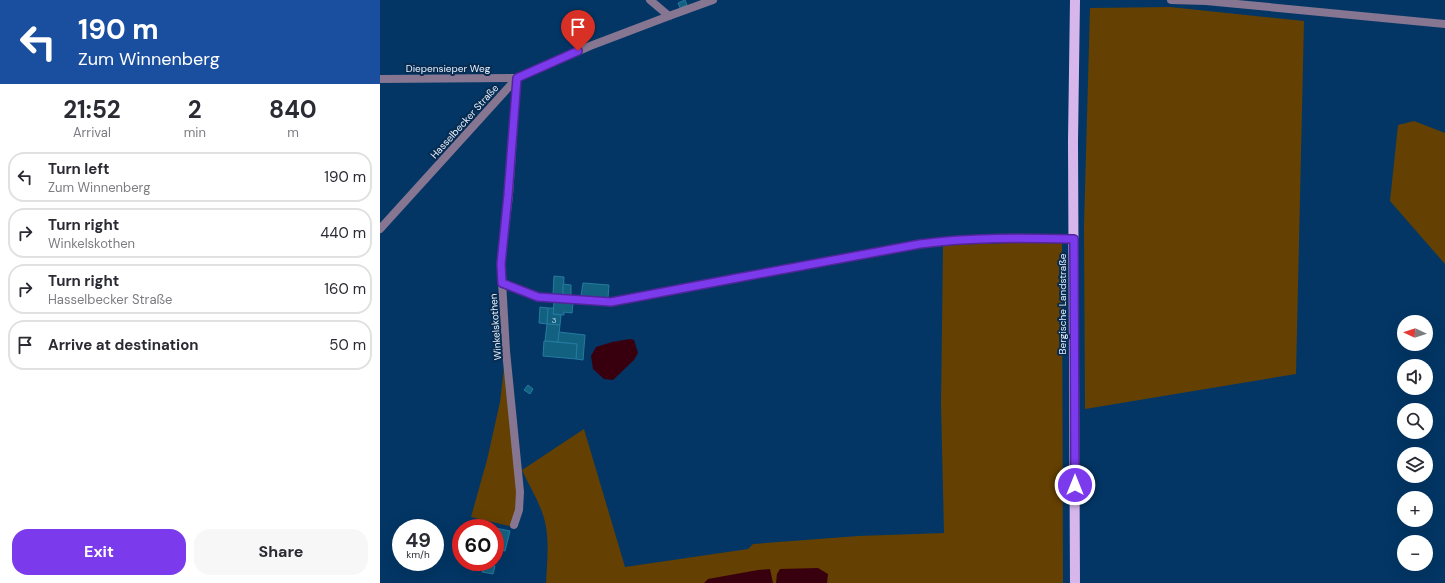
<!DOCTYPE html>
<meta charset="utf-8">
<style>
body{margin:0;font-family:"DM Sans",sans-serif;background:#f7f7f7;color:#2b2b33;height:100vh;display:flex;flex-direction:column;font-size:15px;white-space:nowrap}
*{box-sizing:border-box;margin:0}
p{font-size:13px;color:#7c7c81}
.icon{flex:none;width:22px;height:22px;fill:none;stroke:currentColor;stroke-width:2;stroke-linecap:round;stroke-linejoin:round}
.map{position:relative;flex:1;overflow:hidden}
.sheet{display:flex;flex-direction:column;background:#fff;width:380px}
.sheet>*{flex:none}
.hud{background:#1a4fa0;color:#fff;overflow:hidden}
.needle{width:26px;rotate:274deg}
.tools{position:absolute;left:1017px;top:315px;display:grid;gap:8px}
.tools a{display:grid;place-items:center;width:36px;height:36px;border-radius:50%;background:#fff;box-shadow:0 4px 16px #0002;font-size:20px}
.speed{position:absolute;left:12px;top:519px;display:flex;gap:8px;font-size:20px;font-weight:700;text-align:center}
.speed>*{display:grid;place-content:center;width:52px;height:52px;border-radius:50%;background:#fff;box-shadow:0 4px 16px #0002;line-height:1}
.speed small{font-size:10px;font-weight:400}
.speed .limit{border:6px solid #d22;background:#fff;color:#111}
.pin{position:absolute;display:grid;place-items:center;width:34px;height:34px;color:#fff;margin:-41px -17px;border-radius:50% 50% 50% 0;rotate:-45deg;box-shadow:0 0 4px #0007}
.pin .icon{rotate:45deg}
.me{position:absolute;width:44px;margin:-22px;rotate:0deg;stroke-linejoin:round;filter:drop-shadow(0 0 3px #0008)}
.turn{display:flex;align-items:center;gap:14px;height:84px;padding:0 12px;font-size:18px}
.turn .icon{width:52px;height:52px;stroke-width:2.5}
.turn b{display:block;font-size:28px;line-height:34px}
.eta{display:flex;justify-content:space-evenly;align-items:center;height:68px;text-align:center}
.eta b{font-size:24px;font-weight:700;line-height:28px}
.action{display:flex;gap:8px;margin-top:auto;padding:8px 12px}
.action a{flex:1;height:46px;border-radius:16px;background:#7c3aed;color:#fff;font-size:16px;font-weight:700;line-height:46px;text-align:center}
.action a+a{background:#f7f7f7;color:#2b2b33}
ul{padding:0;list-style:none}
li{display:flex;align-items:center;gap:12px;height:50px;margin:0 8px 6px;padding:0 4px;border:2px solid #e1e1e2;border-radius:16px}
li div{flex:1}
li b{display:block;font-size:15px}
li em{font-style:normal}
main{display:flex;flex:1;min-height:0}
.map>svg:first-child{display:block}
.green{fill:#644002}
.water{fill:#38000e}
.building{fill:#136181;stroke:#267a9f}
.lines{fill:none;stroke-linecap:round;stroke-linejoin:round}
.minor{stroke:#867691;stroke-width:8}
.tertiary{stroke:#867691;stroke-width:8}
.primary{stroke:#d7b6ec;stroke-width:10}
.route-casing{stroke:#51269a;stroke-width:10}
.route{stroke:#7c3aed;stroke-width:7}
.labels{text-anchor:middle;stroke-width:4;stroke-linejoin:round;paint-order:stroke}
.number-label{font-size:8px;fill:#b3cedf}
.street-label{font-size:10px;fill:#e8f2fe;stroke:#082c51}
</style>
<main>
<section class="sheet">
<div class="hud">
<div class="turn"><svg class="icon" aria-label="left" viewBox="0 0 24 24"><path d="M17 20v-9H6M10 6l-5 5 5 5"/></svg><div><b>190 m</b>Zum Winnenberg</div></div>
</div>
<div class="eta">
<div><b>21:52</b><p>Arrival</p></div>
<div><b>2</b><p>min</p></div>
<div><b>840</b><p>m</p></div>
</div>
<ul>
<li><svg class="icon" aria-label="left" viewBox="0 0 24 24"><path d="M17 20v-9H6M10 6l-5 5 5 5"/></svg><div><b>Turn left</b><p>Zum Winnenberg</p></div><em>190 m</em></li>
<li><svg class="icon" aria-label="right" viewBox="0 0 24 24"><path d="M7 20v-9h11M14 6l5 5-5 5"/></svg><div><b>Turn right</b><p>Winkelskothen</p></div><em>440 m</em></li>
<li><svg class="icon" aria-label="right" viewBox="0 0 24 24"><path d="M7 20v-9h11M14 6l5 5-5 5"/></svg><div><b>Turn right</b><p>Hasselbecker Straße</p></div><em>160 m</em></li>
<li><svg class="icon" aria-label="arrive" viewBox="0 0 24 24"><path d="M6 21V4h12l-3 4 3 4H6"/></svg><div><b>Arrive at destination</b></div><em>50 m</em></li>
</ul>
<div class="action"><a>Exit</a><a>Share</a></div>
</section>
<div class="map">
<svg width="1065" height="583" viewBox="0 0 1065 583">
<rect width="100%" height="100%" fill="#033665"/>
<!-- green -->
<g class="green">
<polygon points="790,7 924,21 916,374 705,409 704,226 710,8"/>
<polygon points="1034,121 1065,133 1065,264 1010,201 1018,125"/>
<path d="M631,243H682L683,583H166C167,564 169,545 166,527C163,507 150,488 142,470L204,429L245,567L368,549L373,544L478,536L564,533L561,405L563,245Z"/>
<polygon points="125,359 139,492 133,527 91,517 107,460 120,402"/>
</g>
<!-- water -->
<g class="water">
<polygon points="250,339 254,340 258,353 254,360 233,380 224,379 213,369 211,356 216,347 232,342"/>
<polygon points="438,568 448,574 447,583 396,583 397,574 400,569"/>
<polygon points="390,569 393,583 324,583 328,579 378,570"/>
</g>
<!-- building -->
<g class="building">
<polygon points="305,0 307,5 300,8 298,3"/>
<polygon points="174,276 184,277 183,295 173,294"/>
<polygon points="203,283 229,285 228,298 201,296"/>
<polygon points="183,284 191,285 191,295 183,294"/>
<polygon points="174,302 193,303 192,313 184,312 184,315 173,314"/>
<polygon points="160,307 168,308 167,324 159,323"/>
<polygon points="168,308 174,308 173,314 181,315 180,325 167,324"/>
<polygon points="167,324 180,325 178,342 165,341"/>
<polygon points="179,332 205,335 203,360 196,359 197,344 178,342"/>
<polygon points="164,341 197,344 196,359 163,356"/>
<polygon points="148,385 153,389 150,394 144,390"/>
<polygon points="116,528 130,531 125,551 120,550 121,545 115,544"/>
<polygon points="105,564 115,566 113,574 102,572"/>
</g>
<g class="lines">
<!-- minor -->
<g class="minor">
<polyline points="270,0 289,16 333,0"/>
<polyline points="0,79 137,78"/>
<polyline points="0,229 137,78 210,46 289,16"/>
<path d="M122,283L158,297L231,302L357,278L540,244C591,237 642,238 693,239"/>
<polyline points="134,525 139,510 140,492 126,351 121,264 129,195 137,78"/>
</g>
<!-- tertiary -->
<polyline class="tertiary" points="791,0 826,1 1065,24"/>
<!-- primary -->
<polyline class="primary" points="695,0 693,141 695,583"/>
</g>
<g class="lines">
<!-- route casing -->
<g class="route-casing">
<path id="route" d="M198,51L137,78L128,195L121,264L122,283L158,297L231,302L357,278L540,244C591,237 642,238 694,239L695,485"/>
</g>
<!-- route -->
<use href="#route" class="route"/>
</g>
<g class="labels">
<!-- number labels -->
<g class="number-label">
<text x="174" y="323">3</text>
</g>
<!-- street labels -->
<g class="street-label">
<text x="68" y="72">Diepensieper Weg</text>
<text transform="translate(84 121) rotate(-48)" y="4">Hasselbecker Straße</text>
<text transform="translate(682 304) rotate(-90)" y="4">Bergische Landstraße</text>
<text transform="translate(115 327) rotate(-94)" y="4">Winkelskothen</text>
</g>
</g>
</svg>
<div class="tools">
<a><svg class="needle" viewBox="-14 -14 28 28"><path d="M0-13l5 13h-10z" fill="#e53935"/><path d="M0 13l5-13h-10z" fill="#7c7c81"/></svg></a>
<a><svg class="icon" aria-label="sound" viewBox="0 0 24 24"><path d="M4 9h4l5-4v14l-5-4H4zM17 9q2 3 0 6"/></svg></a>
<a><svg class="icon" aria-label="search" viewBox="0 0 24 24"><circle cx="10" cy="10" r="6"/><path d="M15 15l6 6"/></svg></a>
<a><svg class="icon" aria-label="layers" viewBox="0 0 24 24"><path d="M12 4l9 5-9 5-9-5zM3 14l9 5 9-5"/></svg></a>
<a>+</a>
<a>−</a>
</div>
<div class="speed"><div>49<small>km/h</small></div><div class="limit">60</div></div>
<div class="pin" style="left:198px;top:51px;background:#d93025"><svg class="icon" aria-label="arrive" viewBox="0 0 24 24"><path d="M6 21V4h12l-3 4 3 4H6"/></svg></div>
<svg class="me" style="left:695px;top:485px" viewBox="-20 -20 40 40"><circle r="17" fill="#7c3aed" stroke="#fff" stroke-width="3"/><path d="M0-11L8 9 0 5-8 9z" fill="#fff"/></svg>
</div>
</main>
